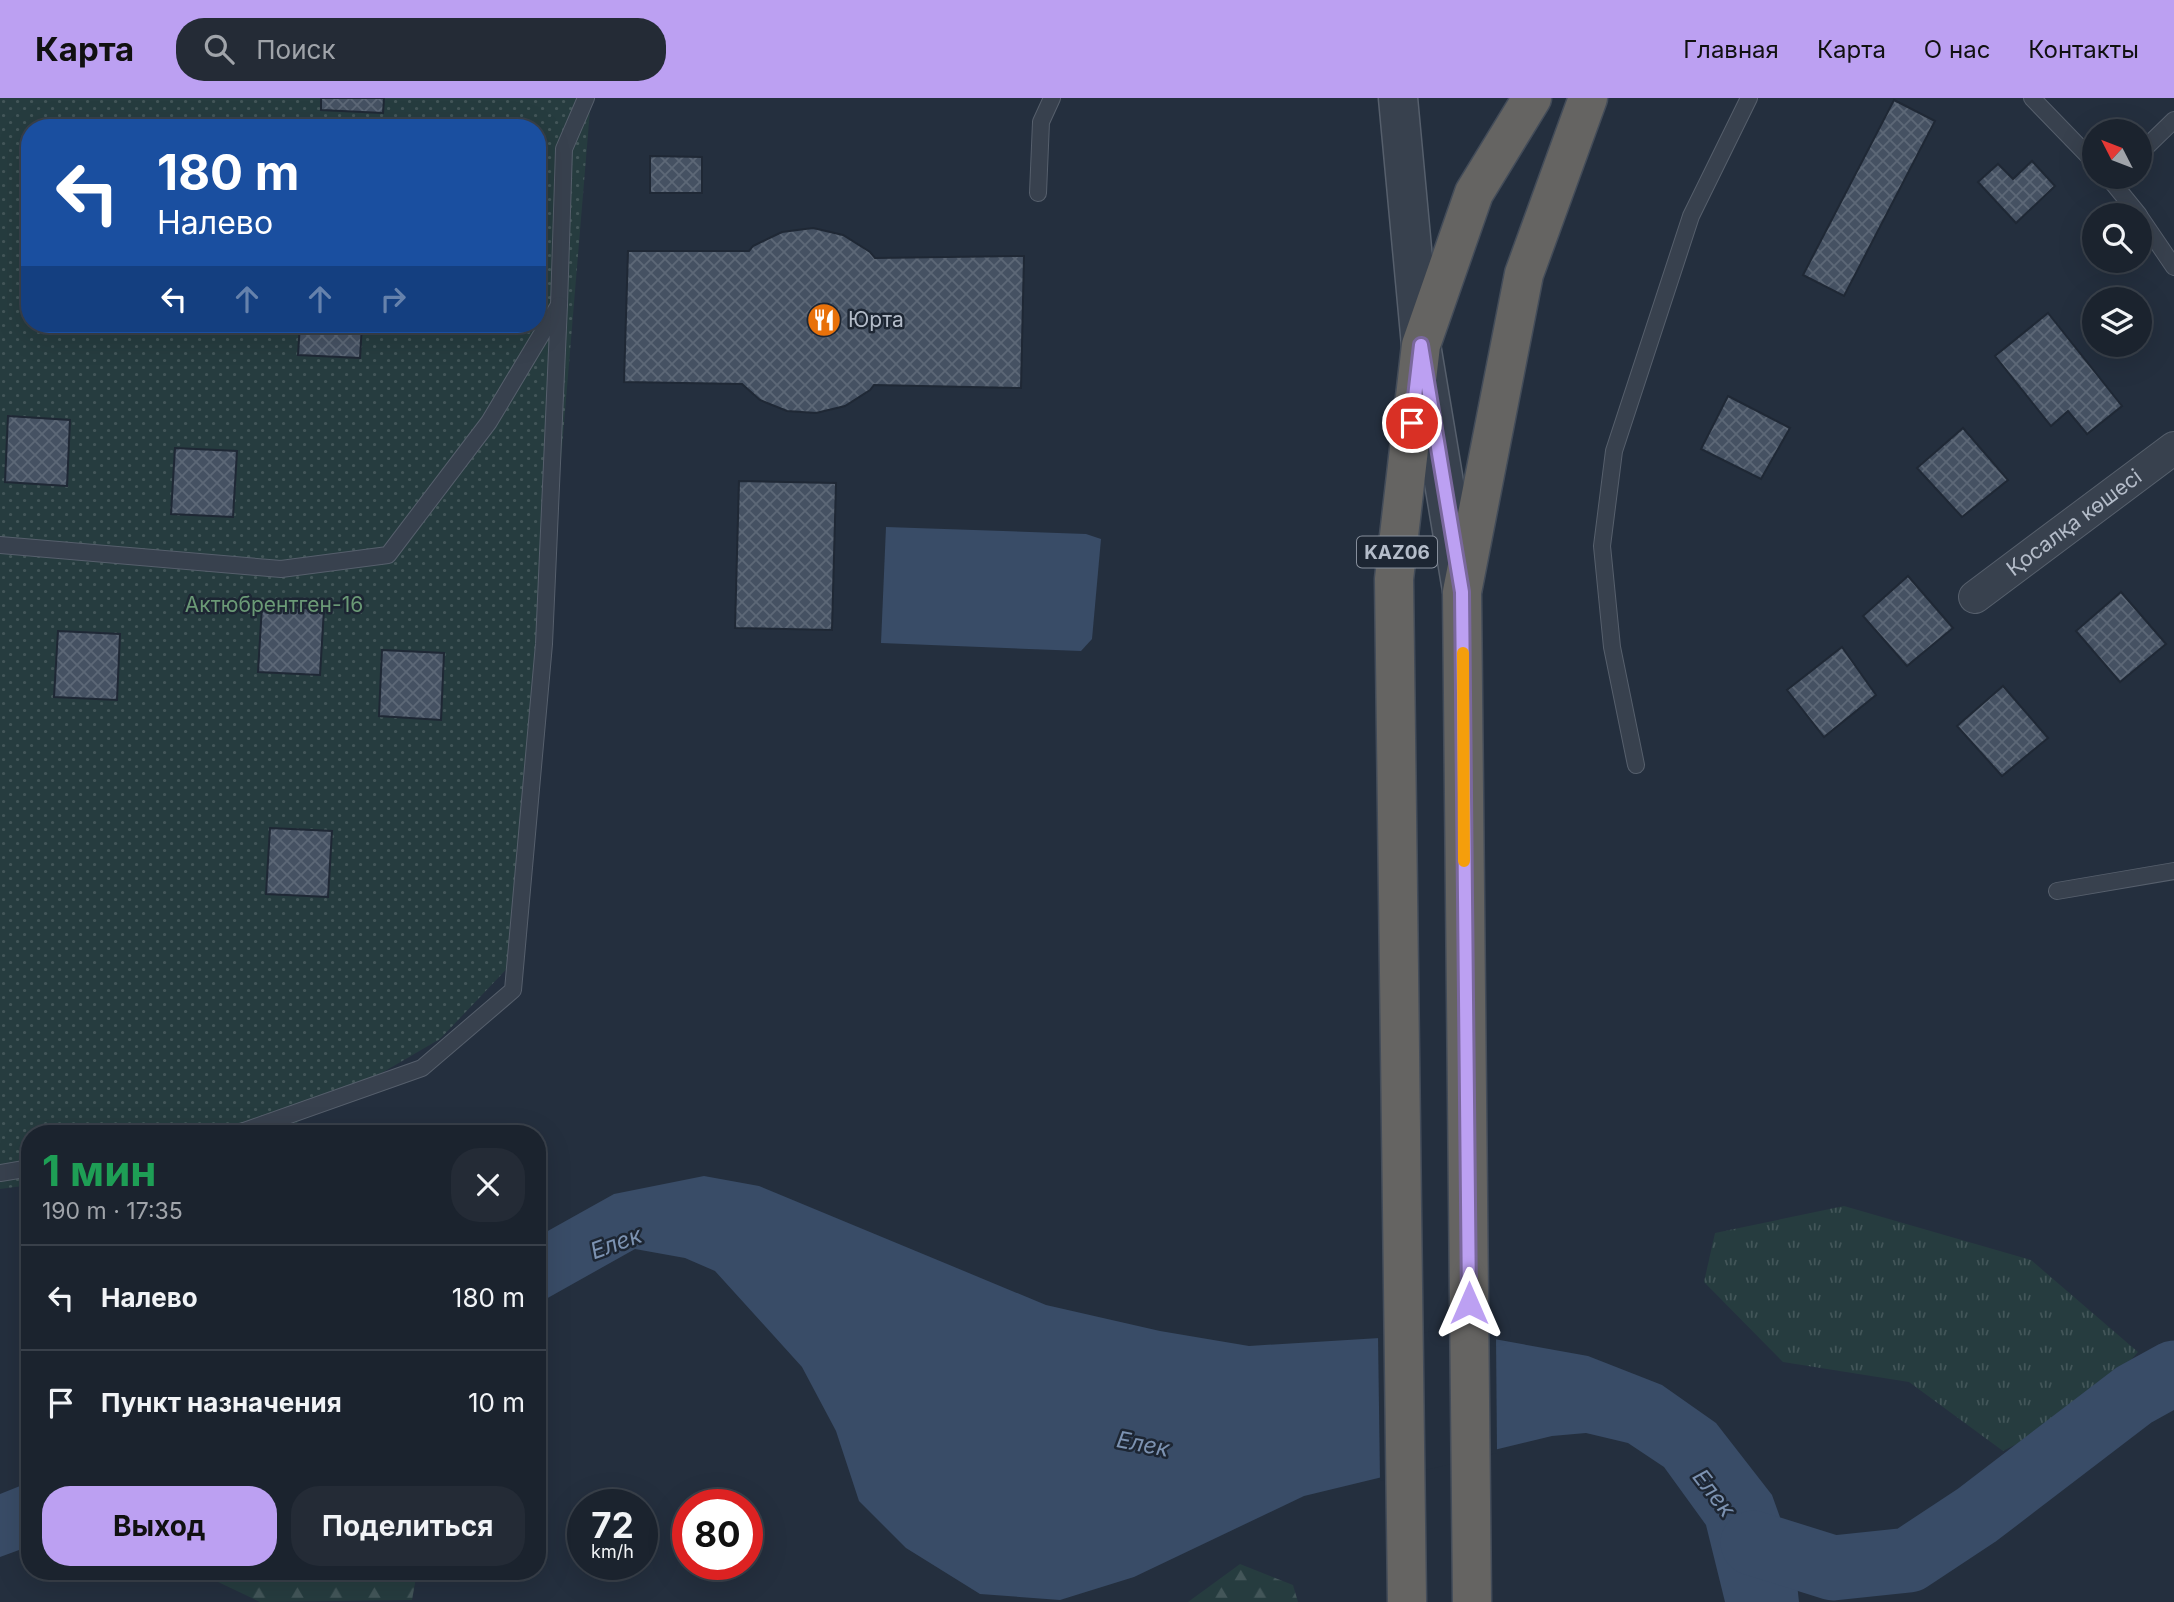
<!DOCTYPE html>
<html lang="ru">
<meta charset="utf-8">
<style>
body{margin:0;font-family:Inter,sans-serif;background:#242b36;color:#f1f3f6;height:100vh;display:flex;flex-direction:column;font-size:26px;white-space:nowrap}
*{box-sizing:border-box;margin:0}
p{font-size:23px;color:#a0a4aa}
.icon{flex:none;width:38px;height:38px;fill:none;stroke:currentColor;stroke-width:2;stroke-linecap:round;stroke-linejoin:round}
.map{position:relative;flex:1;overflow:hidden}
.drawer{position:absolute;left:21px;top:1027px;width:525px;height:455px;display:flex;flex-direction:column;background:#1b232e;border-radius:28px;box-shadow:0 7px 28px #0002,0 0 0 2px #39404a}
.drawer>*{flex:none}
.hud{position:absolute;left:21px;top:21px;width:525px;height:214px;border-radius:28px;box-shadow:0 7px 28px #0002,0 0 0 2px #39404a;background:#1a4fa0;color:#fff;overflow:hidden}
.needle{width:46px;rotate:312deg}
.tools{position:absolute;left:2082px;top:21px;display:grid;gap:14px}
.tools a{display:grid;place-items:center;width:70px;height:70px;border-radius:50%;background:#1b232e;box-shadow:0 7px 28px #0002,0 0 0 2px #39404a;font-size:35px}
.speed{position:absolute;left:567px;top:1391px;display:flex;gap:14px;font-size:35px;font-weight:700;text-align:center}
.speed>*{display:grid;place-content:center;width:91px;height:91px;border-radius:50%;background:#1b232e;box-shadow:0 7px 28px #0002,0 0 0 2px #39404a;line-height:1}
.speed small{font-size:18px;font-weight:400}
.speed .limit{border:10px solid #d22;background:#fff;color:#111}
.pin{position:absolute;display:grid;place-items:center;width:60px;height:60px;color:#fff;margin:-30px;border:4px solid #fff;border-radius:50%;box-shadow:0 2px 7px #0007}
.me{position:absolute;width:77px;margin:-38px;rotate:0deg;stroke-linejoin:round;filter:drop-shadow(0 0 5px #0008)}
.turn{display:flex;align-items:center;gap:24px;height:147px;padding:0 21px;font-size:32px}
.turn .icon{width:91px;height:91px;stroke-width:2.5}
.turn b{display:block;font-size:49px;line-height:60px}
.lanes{display:flex;align-items:center;height:66px;padding:0 21px;background:#0003;justify-content:center;gap:35px;direction:ltr}
.lanes .off{opacity:.35}
.round{display:grid;place-items:center;flex:none;width:74px;height:74px;border-radius:28px;background:#242b36}
.head{display:flex;align-items:center;justify-content:space-between;height:119px;padding:0 21px}
h1{font-size:42px;font-weight:700;line-height:52px;color:#1e9e55}
.action{display:flex;gap:14px;margin-top:auto;padding:14px 21px}
.action a{flex:1;height:80px;border-radius:28px;background:#bca0f2;color:#111;font-size:28px;font-weight:700;line-height:80px;text-align:center}
.action a+a{background:#242b36;color:#f1f3f6}
ul{padding:0;list-style:none}
li{display:flex;align-items:center;gap:21px;height:105px;padding:0 21px;border-top:2px solid #39404a}
li div{flex:1}
li b{display:block;font-size:26px}
li em{font-style:normal}
header{display:flex;align-items:center;gap:42px;box-sizing:border-box;height:98px;padding:0 35px;background:#bca0f2;color:#111}
header strong{font-size:33px}
nav{display:flex;gap:38px;margin-inline-start:auto;font-size:24px}
.search{width:490px;height:63px;background:#242b36;display:flex;align-items:center;gap:18px;box-sizing:border-box;padding:0 24px;border-radius:28px;color:#a0a4aa;font-size:26px}
.map>svg:first-child{display:block}
.grass{fill:url(#grass-tufts)}
.forest{fill:url(#forest-firs)}
.garden{fill:url(#garden-dots);fill-rule:evenodd}
.water{fill:#394c67}
.pier{fill:#242f3e}
.lines{fill:none;stroke-linecap:round;stroke-linejoin:round}
.river{stroke:#394c67;stroke-width:65}
.building{fill:url(#building-cross-hatch);stroke:#1f2835;stroke-width:2}
.service-casing{stroke:#565f6c;stroke-width:18}
.minor-casing{stroke:#565f6c;stroke-width:34}
.tertiary-casing{stroke:#565f6c;stroke-width:41}
.trunk-casing{stroke:#434c59;stroke-width:41}
.service{stroke:#38414e;stroke-width:16}
.minor{stroke:#38414e;stroke-width:32}
.tertiary{stroke:#38414e;stroke-width:38}
.trunk{stroke:#656462;stroke-width:38}
.route-casing{stroke:#7a689d;stroke-width:18}
.route{stroke:#bca0f2;stroke-width:12}
.slow{stroke:#f59e0b;stroke-width:12}
.labels{text-anchor:middle;stroke-width:5;stroke-linejoin:round;paint-order:stroke}
.shield{fill:#1d2633;stroke:#878f9c;stroke-width:2}
.shield-label{font-size:19px;font-weight:bold;fill:#b4bcc9}
.poi-label{font-size:21px;fill:#b4bcc9;stroke:#1d2633;text-anchor:start}
.street-label{font-size:21px;fill:#b4bcc9;stroke:#1d2633}
.park-label{font-size:21px;fill:#6b9a76;stroke:#1d2633}
.water-label{font-size:23px;font-style:italic;fill:#7c92b1;stroke:#1d2633}
</style>
<header>
<strong>Карта</strong>
<div class="search"><svg class="icon" aria-label="search" viewBox="0 0 24 24"><circle cx="10" cy="10" r="6"/><path d="M15 15l6 6"/></svg>Поиск</div>
<nav><a>Главная</a><a>Карта</a><a>О нас</a><a>Контакты</a></nav>
</header>
<div class="map">
<svg width="2174" height="1504" viewBox="0 0 2174 1504">
<defs>
<pattern id="grass-tufts" width="24" height="20" patternUnits="userSpaceOnUse" patternTransform="scale(1.75)"><rect width="24" height="20" fill="#263c3f"/><path d="M3 7l-1-3M5 7V3M7 7l1-3M15 17l-1-3M17 17v-4M19 17l1-3" fill="none" stroke="#435659"/></pattern>
<pattern id="forest-firs" width="22" height="20" patternUnits="userSpaceOnUse" patternTransform="scale(1.75)"><rect width="22" height="20" fill="#263c3f"/><path d="M5 1l3.5 6h-7zM16 11l3.5 6h-7z" fill="#435659"/></pattern>
<pattern id="garden-dots" width="8" height="8" patternUnits="userSpaceOnUse" patternTransform="scale(1.75)"><rect width="8" height="8" fill="#263c3f"/><path d="M2 2h.1M6 6h.1" fill="none" stroke="#435659" stroke-width="1.8" stroke-linecap="round"/></pattern>
<pattern id="building-cross-hatch" width="8" height="8" patternUnits="userSpaceOnUse" patternTransform="scale(1.75)"><rect width="8" height="8" fill="#455162"/><path d="M0 0l8 8M0 8l8-8" fill="none" stroke="#5d6877"/></pattern>
</defs>
<rect width="100%" height="100%" fill="#242f3e"/>
<!-- grass -->
<polygon class="grass" points="1844,1108 2031,1162 2138,1254 2088,1310 2003,1353 1909,1284 1783,1264 1704,1184 1715,1135"/>
<!-- forest -->
<g class="forest">
<polygon points="1240,1466 1293,1487 1298,1504 1188,1504"/>
<polygon points="197,1474 417,1474 412,1502 260,1504"/>
</g>
<!-- garden -->
<path class="garden" d="M0,0H591L520,857L440,941L277,1036H30V1087L0,1091ZM30,30H537V226H30Z"/>
<!-- water -->
<g class="water">
<polygon points="886,429 1086,436 1101,441 1092,541 1081,553 881,545"/>
<polygon points="704,1078 759,1088 1046,1207 1160,1233 1249,1248 1461,1235 1588,1258 1662,1287 1716,1325 1772,1397 1794,1458 1799,1504 1725,1504 1706,1427 1664,1369 1628,1345 1586,1335 1552,1338 1304,1398 1134,1479 1060,1502 980,1496 906,1450 859,1403 836,1333 802,1269 715,1173 685,1160 635,1151 537,1206 537,1139 614,1096"/>
<polygon points="30,1384 30,1448 0,1459 0,1396"/>
</g>
<!-- pier -->
<polygon class="pier" points="1461,1232 1496,1238 1497,1355 1380,1383 1378,1237"/>
<g class="lines">
<!-- river -->
<polyline class="river" points="1753,1445 1833,1470 1909,1462 1977,1417 2134,1297 2174,1275"/>
</g>
<!-- building -->
<g class="building">
<polygon points="321,0 384,0 383,15 321,12"/>
<polygon points="1894,2 1935,23 1844,198 1803,177"/>
<polygon points="650,58 702,59 702,95 650,95"/>
<polygon points="2032,63 2055,88 2016,125 1978,84 1998,66 2013,81"/>
<polygon points="813,130 843,137 870,154 875,160 1024,158 1021,290 874,287 870,292 845,308 816,315 787,313 760,302 742,286 624,284 628,153 749,153 753,148 782,134"/>
<polygon points="2048,215 2122,308 2087,336 2068,313 2051,328 1995,258"/>
<polygon points="300,226 362,226 360,260 298,257"/>
<polygon points="1728,298 1790,330 1761,381 1701,351"/>
<polygon points="8,318 70,322 67,388 5,384"/>
<polygon points="1963,330 2008,382 1962,419 1917,370"/>
<polygon points="175,350 237,353 233,419 171,416"/>
<polygon points="739,383 836,385 832,532 735,530"/>
<polygon points="1908,478 1953,530 1907,568 1863,518"/>
<polygon points="2121,494 2166,546 2120,584 2076,533"/>
<polygon points="262,508 324,511 320,577 258,574"/>
<polygon points="58,533 120,536 117,602 54,599"/>
<polygon points="1842,549 1876,597 1824,639 1787,592"/>
<polygon points="382,552 444,555 441,622 379,618"/>
<polygon points="2003,588 2048,640 2002,678 1957,628"/>
<polygon points="270,730 332,733 328,799 266,796"/>
</g>
<g class="lines">
<!-- service casing -->
<g class="service-casing">
<g id="service">
<polyline points="2032,0 2095,65"/>
<polyline points="2140,55 2174,22"/>
<polyline points="2108,79 2139,117"/>
<polyline points="1038,95 1041,24 1052,0"/>
<polyline points="2140,119 2174,169"/>
<polyline points="0,447 281,471 388,457 489,324 559,207 564,51 586,0"/>
<polyline points="1636,667 1612,549 1602,448 1614,353 1691,118 1749,0"/>
<polyline points="2057,793 2174,773"/>
<polyline points="228,1036 244,1033 422,970 513,892 544,546 559,207"/>
<polyline points="0,1075 30,1070"/>
</g>
</g>
<!-- minor casing -->
<g class="minor-casing">
<g id="minor">
<path id="s1" d="M1975,499L2174,350"/>
</g>
</g>
<!-- tertiary casing -->
<g class="tertiary-casing">
<polyline id="tertiary" points="1398,0 1421,247 1462,492"/>
</g>
<!-- trunk casing -->
<g class="trunk-casing">
<g id="trunk">
<polyline points="1407,1504 1394,481 1421,247 1474,95 1532,0"/>
<polyline points="1472,1504 1462,494 1524,176 1588,0"/>
</g>
</g>
<!-- service -->
<use href="#service" class="service"/>
<!-- minor -->
<use href="#minor" class="minor"/>
<!-- tertiary -->
<use href="#tertiary" class="tertiary"/>
<!-- trunk -->
<use href="#trunk" class="trunk"/>
</g>
<g class="lines">
<!-- route casing -->
<g class="route-casing">
<polyline id="route" points="1412,325 1421,247 1462,494 1469,1205"/>
</g>
<!-- route -->
<use href="#route" class="route"/>
<!-- slow -->
<polyline class="slow" points="1463,555 1464,763"/>
</g>
<!-- icons -->
<defs>
<g id="restaurant-disc" transform="scale(1.75)"><circle r="9.5" fill="#e8710a" stroke="#1d2633"/><path d="M-5-6h1v4h1v-4h1v4h1v-4h1v5L-1.5 .5V6h-2V.5L-5-1ZM5-6V6H3V1.5H1.5Q1.5-4 5-6Z" fill="#fff"/></g>
</defs>
<g fill-rule="evenodd">
<use href="#restaurant-disc" x="824" y="222"/>
</g>
<g class="labels">
<!-- shield labels -->
<rect class="shield" x="1357" y="438.5" width="80" height="31" rx="5"/>
<g class="shield-label">
<text x="1397" y="461">KАZ06</text>
</g>
<!-- poi labels -->
<g class="poi-label">
<text x="848" y="229">Юрта</text>
</g>
<!-- street labels -->
<g class="street-label">
<text dy="7" stroke="none"><textPath href="#s1" startOffset="124">Қосалқа көшесі</textPath></text>
</g>
<!-- park labels -->
<g class="park-label">
<text x="274" y="514">Актюбрентген-16</text>
</g>
<!-- water labels -->
<g class="water-label">
<text transform="translate(616 1145) rotate(-20)" y="8">Елек</text>
<text transform="translate(1143 1346) rotate(11)" y="8">Елек</text>
<text transform="translate(1714 1395) rotate(52)" y="8">Елек</text>
</g>
</g>
</svg>
<div class="tools">
<a><svg class="needle" viewBox="-14 -14 28 28"><path d="M0-13l5 13h-10z" fill="#e53935"/><path d="M0 13l5-13h-10z" fill="#a0a4aa"/></svg></a>
<a><svg class="icon" aria-label="search" viewBox="0 0 24 24"><circle cx="10" cy="10" r="6"/><path d="M15 15l6 6"/></svg></a>
<a><svg class="icon" aria-label="layers" viewBox="0 0 24 24"><path d="M12 4l9 5-9 5-9-5zM3 14l9 5 9-5"/></svg></a>
</div>
<div class="speed"><div>72<small>km/h</small></div><div class="limit">80</div></div>
<div class="pin" style="left:1412px;top:325px;background:#d93025"><svg class="icon" aria-label="arrive" viewBox="0 0 24 24"><path d="M6 21V4h12l-3 4 3 4H6"/></svg></div>
<svg class="me" style="left:1469px;top:1205px" viewBox="-20 -20 40 40"><path d="M0-17L14 15 0 8-14 15z" fill="#bca0f2" stroke="#fff" stroke-width="4"/></svg>
<div class="hud">
<div class="turn"><svg class="icon" aria-label="left" viewBox="0 0 24 24"><path d="M17 20v-9H6M10 6l-5 5 5 5"/></svg><div><b>180 m</b>Налево</div></div>
<div class="lanes"><svg class="icon" aria-label="left" viewBox="0 0 24 24"><path d="M17 20v-9H6M10 6l-5 5 5 5"/></svg><svg class="icon off" aria-label="ahead" viewBox="0 0 24 24"><path d="M12 20V5M6 11l6-6 6 6"/></svg><svg class="icon off" aria-label="ahead" viewBox="0 0 24 24"><path d="M12 20V5M6 11l6-6 6 6"/></svg><svg class="icon off" aria-label="right" viewBox="0 0 24 24"><path d="M7 20v-9h11M14 6l5 5-5 5"/></svg></div>
</div>
<section class="drawer">
<div class="head"><div><h1>1 мин</h1><p>190 m · 17:35</p></div><a class="round"><svg class="icon" aria-label="close" viewBox="0 0 24 24"><path d="M6 6l12 12M18 6L6 18"/></svg></a></div>
<ul>
<li><svg class="icon" aria-label="left" viewBox="0 0 24 24"><path d="M17 20v-9H6M10 6l-5 5 5 5"/></svg><div><b>Налево</b></div><em>180 m</em></li>
<li><svg class="icon" aria-label="arrive" viewBox="0 0 24 24"><path d="M6 21V4h12l-3 4 3 4H6"/></svg><div><b>Пункт назначения</b></div><em>10 m</em></li>
</ul>
<div class="action"><a>Выход</a><a>Поделиться</a></div>
</section>
</div>
